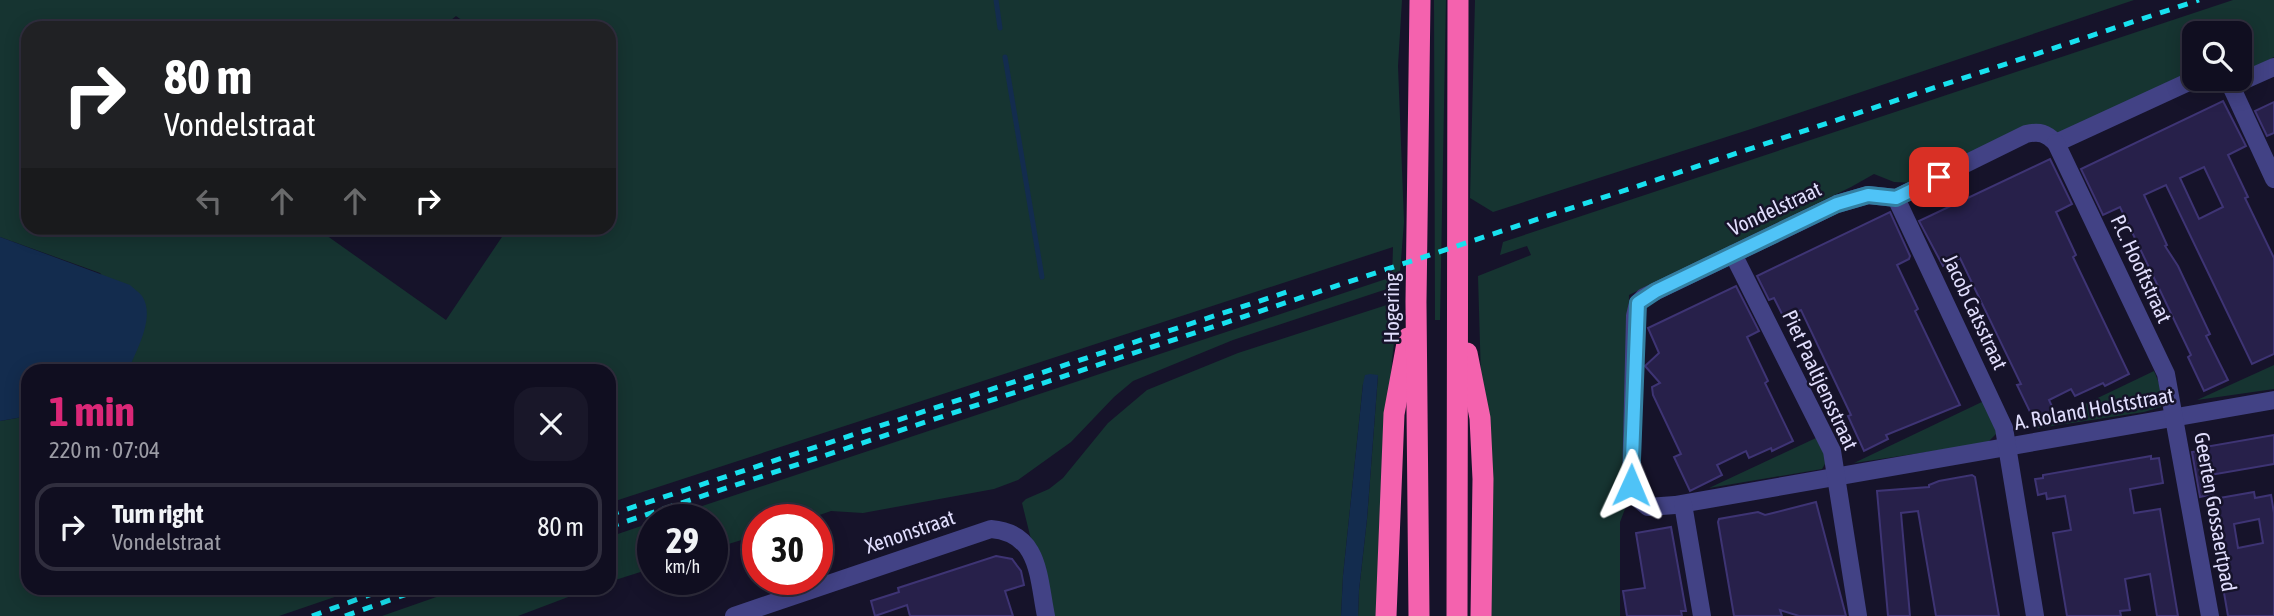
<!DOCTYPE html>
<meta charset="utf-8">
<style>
body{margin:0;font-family:"Asap Condensed",sans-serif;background:#191729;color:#f1f3f6;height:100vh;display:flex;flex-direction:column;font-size:26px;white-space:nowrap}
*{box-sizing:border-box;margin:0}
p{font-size:23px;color:#9c9ca5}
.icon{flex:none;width:38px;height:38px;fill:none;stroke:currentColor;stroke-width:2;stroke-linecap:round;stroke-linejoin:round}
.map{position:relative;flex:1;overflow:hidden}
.side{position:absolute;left:21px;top:364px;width:595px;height:231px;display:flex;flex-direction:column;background:#100e20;border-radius:21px;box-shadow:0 4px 18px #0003,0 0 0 2px #302e3e}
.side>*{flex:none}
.guide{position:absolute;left:21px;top:21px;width:595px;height:214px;border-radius:21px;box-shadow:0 4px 18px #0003,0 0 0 2px #302e3e;background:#202124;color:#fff;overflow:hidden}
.buttons{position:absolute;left:2182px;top:21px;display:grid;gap:14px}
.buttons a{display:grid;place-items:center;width:70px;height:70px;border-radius:14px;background:#100e20;box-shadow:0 4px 18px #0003,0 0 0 2px #302e3e;font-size:35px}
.speed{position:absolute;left:637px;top:504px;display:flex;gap:14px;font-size:35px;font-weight:700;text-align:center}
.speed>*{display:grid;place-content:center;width:91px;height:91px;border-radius:50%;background:#100e20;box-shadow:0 4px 18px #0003,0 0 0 2px #302e3e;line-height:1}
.speed small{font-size:18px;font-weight:400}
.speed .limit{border:10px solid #d22;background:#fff;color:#111}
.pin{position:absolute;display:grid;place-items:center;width:60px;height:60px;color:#fff;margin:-30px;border-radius:14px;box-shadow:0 4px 10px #0006}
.me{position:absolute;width:77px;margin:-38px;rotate:1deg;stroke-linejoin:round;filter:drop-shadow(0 0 5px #0008)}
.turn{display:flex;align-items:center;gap:24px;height:147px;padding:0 28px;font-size:32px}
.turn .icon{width:91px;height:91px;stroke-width:2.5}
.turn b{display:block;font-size:49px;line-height:60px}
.lanes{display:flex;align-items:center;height:66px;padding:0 28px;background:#0003;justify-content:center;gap:35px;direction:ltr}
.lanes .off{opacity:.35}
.round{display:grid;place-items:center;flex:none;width:74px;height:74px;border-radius:21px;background:#191729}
.summary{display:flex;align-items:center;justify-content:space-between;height:119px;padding:0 28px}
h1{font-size:42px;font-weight:700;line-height:52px;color:#db2777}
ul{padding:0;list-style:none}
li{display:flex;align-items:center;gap:21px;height:88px;margin:0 14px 10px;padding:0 14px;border:4px solid #302e3e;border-radius:21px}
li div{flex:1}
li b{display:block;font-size:26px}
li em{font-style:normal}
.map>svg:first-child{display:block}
.green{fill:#163431;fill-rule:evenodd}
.water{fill:#132c4e}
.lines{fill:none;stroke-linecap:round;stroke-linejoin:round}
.stream{stroke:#132c4e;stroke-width:5}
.building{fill:#27204a;stroke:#3e3474;stroke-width:2;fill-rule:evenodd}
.minor{stroke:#424285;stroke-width:18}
.highway{stroke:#f462ae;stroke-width:21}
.rail{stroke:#18e1ef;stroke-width:5;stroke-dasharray:10 9;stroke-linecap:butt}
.route-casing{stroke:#337fa1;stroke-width:18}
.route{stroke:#4fc3f7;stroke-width:12}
.labels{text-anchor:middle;stroke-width:5;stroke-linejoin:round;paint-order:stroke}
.street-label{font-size:21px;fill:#e1defd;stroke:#16132a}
</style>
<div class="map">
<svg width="2274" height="616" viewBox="0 0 2274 616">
<rect width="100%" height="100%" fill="#16132a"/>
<!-- green -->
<g class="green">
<path d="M0,0H1402L1398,66L1404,222L1399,285L1233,340L1133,381L1114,397L1071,442L1018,480L994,489L863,513L831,511L805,520H758V535L712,549V520H660L1392,277L1393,247L609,503V371H128L145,326L100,273L0,237ZM456,16L473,28H609V228H508L446,320L316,228H28V28H441Z"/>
<polygon points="1434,0 1446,0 1440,320 1435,320"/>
<polygon points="1475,0 2134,0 1748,130 1493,212 1470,198"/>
<polygon points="2233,0 2274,0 2274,57 2240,75 2240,33 2194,33 2194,71 2062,135 2046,126 1914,183 1894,182 1874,174 1851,187 1629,295 1627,504 1620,522 1620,616 1488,616 1478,276 1531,255 1527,246 1500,255 1503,242"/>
<polygon points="1399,301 1392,360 1378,616 1358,616 1359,590 1367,519 1378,375 1363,384 1343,576 1341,616 1050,616 1022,503 1026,499 1049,489 1063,478 1108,423 1147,390 1238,353"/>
<polygon points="2274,365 2274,389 2197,400"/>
<polygon points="2154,371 2164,395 2161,407 2144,412 2033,429"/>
<polygon points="1986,400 1997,424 1996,434 1987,443 1854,463"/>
<polygon points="28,416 28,588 361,588 279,616 0,616 0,421"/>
<polygon points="1816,438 1828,459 1822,469 1709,488"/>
<polygon points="653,522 653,568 609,582 609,537"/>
<polygon points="462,588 592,588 518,616 382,616"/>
</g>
<!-- water -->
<g class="water">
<path d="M0,237L130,285C133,288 139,292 142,296C156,317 136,351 128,371H28V416L0,421Z"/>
<polygon points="1370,374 1378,375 1367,519 1359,590 1358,616 1341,616 1343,576 1363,384 1365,375"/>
</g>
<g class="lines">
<!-- stream -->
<g class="stream">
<polyline points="996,0 1000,28"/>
<polyline points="1005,57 1042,277"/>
</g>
</g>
<!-- building -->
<g class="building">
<path d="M2223,101L2246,146L2228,155L2248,197L2245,198L2274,258V354L2252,364L2166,185L2144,195L2167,245L2165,246L2178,266L2210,334L2206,336L2228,380L2204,391L2188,357L2191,355L2120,207L2103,215L2081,169ZM2204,167L2223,207L2199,219L2180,178Z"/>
<polygon points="2274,102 2274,133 2267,136 2255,111"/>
<polygon points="2050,159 2072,204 2056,212 2076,255 2073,257 2129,374 2105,386 2103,383 2075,396 2071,389 2049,400 2054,411 2034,420 2017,385 2021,384 1960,258 1943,266 1919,221"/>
<polygon points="1890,212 1910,256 1909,259 1897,265 1918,309 1915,311 1960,405 1886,435 1888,439 1864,451 1848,416 1851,415 1801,310 1784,318 1774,298 1769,300 1757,276"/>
<polygon points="1736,286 1759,331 1747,337 1768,381 1765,383 1793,441 1772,451 1771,448 1749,458 1746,451 1717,465 1722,475 1690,491 1674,457 1681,454 1653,395 1652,387 1660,383 1645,366 1659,353 1648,328"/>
<polygon points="2274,435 2274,464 2210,475 2213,494 2200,497 2192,452 2199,451 2199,448"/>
<polygon points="2151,456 2151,459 2159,458 2163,483 2130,489 2134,513 2160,509 2178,616 2157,616 2150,574 2125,579 2130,610 2120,611 2121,616 2067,616 2053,533 2071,530 2065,496 2047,499 2046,493 2038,495 2035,479 2043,478 2043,475"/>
<polygon points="1972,475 1975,477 1999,616 1936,616 1918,511 1901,513 1910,616 1888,616 1877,491 1929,487 1929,485 1939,481"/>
<path d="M2254,492L2255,498L2271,495L2274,513V616H2228L2208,500ZM2259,519L2263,543L2238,548L2234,524Z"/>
<polygon points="1816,502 1846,616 1799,616 1780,610 1782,616 1734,616 1718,522 1719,519 1758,512 1765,515 1773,513"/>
<polygon points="1671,527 1686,611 1681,611 1682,616 1627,616 1623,591 1645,588 1636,533"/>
<polygon points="996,556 1012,559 1021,571 1024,585 1005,591 1013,616 910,616 907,605 875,616 871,601 899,592 898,588"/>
</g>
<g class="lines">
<!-- minor -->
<g class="minor">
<path d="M2195,79L2056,143C2046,133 2040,131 2026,134L1896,198L1868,195L1837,204L1644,297L1638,303L1635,316L1631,485L1636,497L1648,507L1675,505L2274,400"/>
<polyline points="2224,79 2231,86 2274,179"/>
<polyline points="2231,86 2274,67"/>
<polyline points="2056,143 2166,374 2210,616"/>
<polyline points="1896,198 2004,428 2035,616"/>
<polyline points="1733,254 1832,451 1858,616"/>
<polyline points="1683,504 1702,616"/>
<path d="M734,616L991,529C1040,533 1038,577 1046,616"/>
</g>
<!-- highway -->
<g class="highway">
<polyline points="1467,353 1480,418 1483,479 1481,616"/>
<polyline points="1386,616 1394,414 1408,338"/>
<polyline points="1419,616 1416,302 1420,0"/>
<polyline points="1457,616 1458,0"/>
</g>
<!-- rail -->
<g class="rail">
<polyline points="609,515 1287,292"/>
<polyline points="609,527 2199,0"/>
<polyline points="312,616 388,588"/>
<polyline points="345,616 424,588"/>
</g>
</g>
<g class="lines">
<!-- route casing -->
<g class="route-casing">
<polyline id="route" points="1631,485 1638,303 1656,291 1837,204 1868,195 1896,198 1939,177"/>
</g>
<!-- route -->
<use href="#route" class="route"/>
</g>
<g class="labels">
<!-- street labels -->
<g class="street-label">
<text transform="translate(1775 209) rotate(-25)" y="7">Vondelstraat</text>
<text transform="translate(2141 269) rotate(65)" y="7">P.C. Hooftstraat</text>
<text transform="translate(1392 308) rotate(-90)" y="7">Hogering</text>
<text transform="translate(1975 312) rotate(65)" y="7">Jacob Catsstraat</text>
<text transform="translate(1820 380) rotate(65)" y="7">Piet Paaltjensstraat</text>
<text transform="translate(2094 409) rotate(-10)" y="7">A. Roland Holststraat</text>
<text transform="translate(2215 512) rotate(80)" y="7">Geerten Gossaertpad</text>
<text transform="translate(910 532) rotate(-19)" y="7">Xenonstraat</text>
</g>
</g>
</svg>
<div class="buttons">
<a><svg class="icon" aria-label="search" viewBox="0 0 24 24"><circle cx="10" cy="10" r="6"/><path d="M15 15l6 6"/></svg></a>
</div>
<div class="speed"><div>29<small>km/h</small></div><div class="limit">30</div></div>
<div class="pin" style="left:1939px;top:177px;background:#d93025"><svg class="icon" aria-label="arrive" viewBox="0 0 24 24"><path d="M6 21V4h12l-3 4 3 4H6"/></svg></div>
<svg class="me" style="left:1631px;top:485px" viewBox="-20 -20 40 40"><path d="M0-17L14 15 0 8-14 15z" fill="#4fc3f7" stroke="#fff" stroke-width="4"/></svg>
<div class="guide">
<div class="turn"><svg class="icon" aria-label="right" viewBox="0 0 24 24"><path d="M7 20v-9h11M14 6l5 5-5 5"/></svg><div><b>80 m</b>Vondelstraat</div></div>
<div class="lanes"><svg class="icon off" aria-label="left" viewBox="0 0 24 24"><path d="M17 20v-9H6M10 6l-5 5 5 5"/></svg><svg class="icon off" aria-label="ahead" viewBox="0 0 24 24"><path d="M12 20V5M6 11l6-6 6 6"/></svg><svg class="icon off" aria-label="ahead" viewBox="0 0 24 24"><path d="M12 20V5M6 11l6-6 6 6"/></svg><svg class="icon" aria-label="right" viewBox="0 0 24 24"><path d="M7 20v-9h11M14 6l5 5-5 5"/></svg></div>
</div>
<section class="side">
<div class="summary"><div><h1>1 min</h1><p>220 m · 07:04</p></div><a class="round"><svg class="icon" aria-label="close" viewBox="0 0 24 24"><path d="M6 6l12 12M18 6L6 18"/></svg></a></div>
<ul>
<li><svg class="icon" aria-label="right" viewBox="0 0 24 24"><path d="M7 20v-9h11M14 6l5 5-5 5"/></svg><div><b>Turn right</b><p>Vondelstraat</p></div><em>80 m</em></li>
</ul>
</section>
</div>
